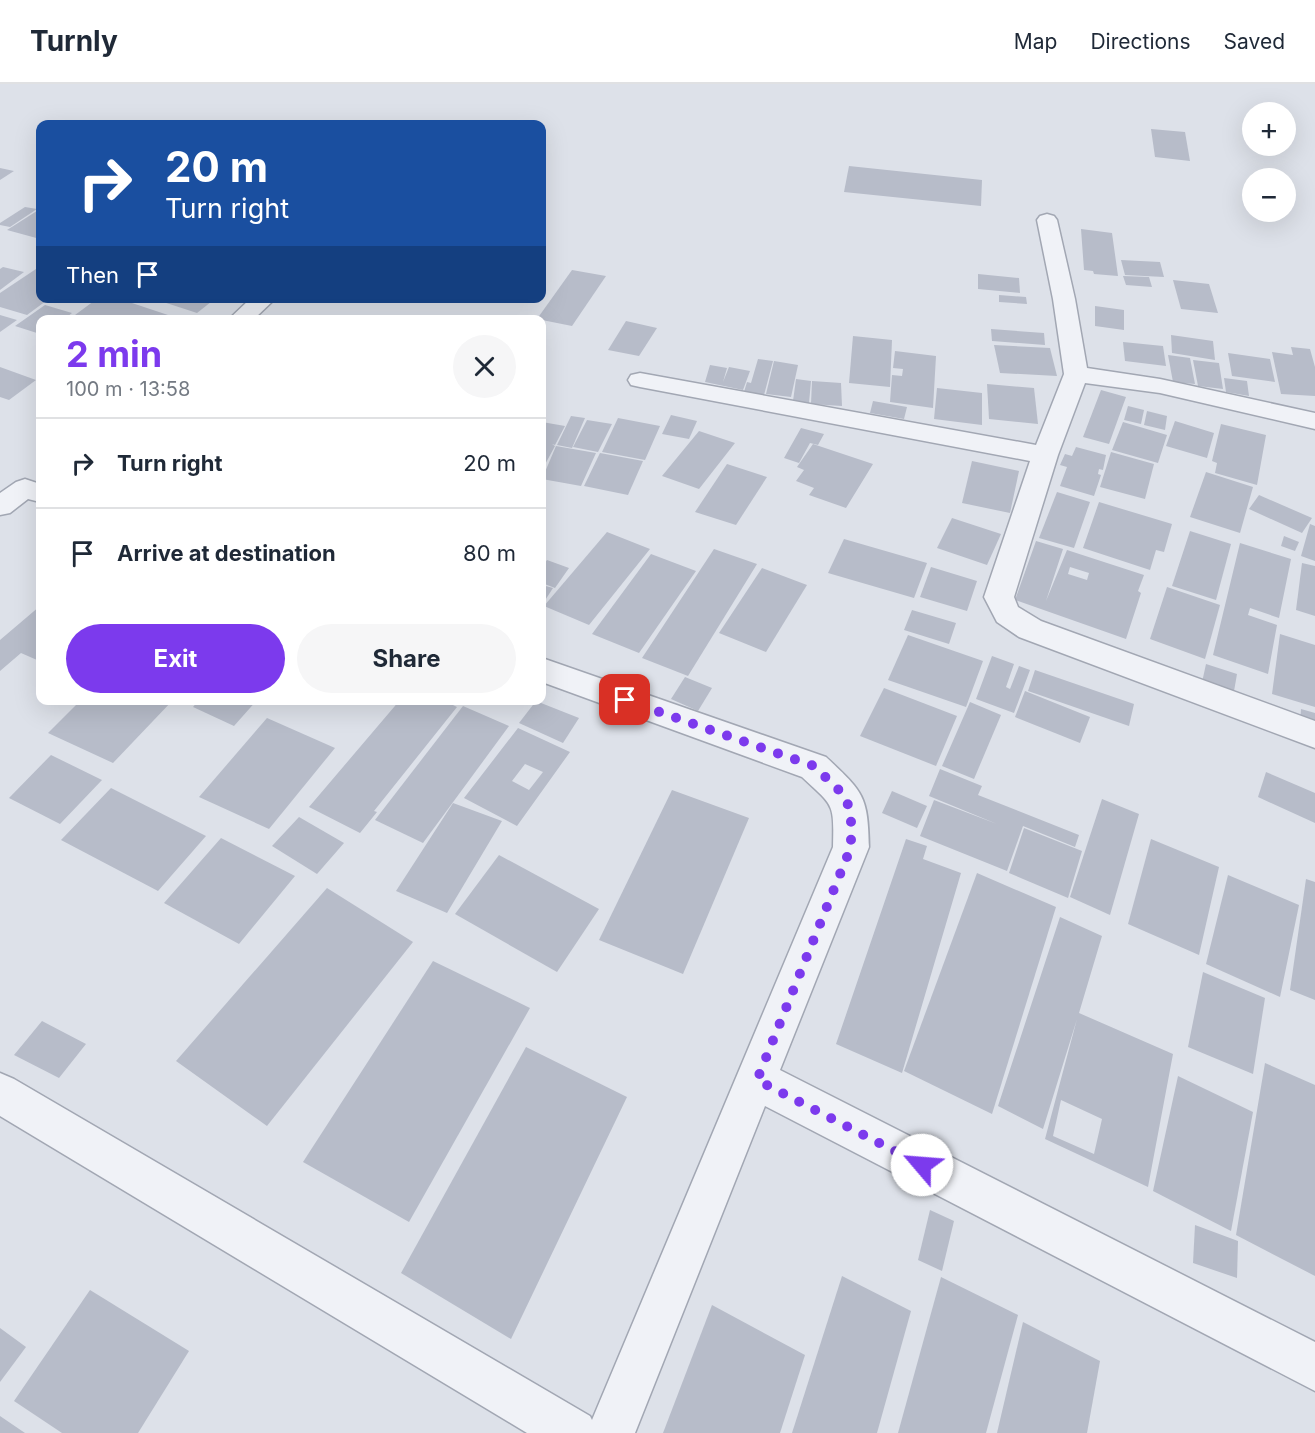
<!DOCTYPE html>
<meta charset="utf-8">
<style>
body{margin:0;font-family:Inter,sans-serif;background:#f6f6f7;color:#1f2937;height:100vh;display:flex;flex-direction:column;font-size:22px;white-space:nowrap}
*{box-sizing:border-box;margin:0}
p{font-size:20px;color:#747a83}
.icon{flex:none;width:33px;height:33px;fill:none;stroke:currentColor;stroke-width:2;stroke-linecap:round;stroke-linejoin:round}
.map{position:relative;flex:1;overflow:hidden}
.drawer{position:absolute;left:36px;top:231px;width:510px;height:390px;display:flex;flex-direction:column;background:#fff;border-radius:12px;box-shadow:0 6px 24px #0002}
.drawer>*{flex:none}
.hud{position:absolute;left:36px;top:36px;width:510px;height:183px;border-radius:12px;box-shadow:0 6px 24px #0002;background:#1a4fa0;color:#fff;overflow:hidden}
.tools{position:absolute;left:1242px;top:18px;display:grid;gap:12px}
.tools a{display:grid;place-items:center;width:54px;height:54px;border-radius:50%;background:#fff;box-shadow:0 6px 24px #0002;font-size:30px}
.pin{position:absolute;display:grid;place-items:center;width:51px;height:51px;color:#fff;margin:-26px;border-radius:12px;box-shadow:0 3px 9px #0006}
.me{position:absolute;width:66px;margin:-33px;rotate:297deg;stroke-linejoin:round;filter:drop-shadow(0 0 4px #0008)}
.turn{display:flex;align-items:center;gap:21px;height:126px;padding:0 30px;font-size:27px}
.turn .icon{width:78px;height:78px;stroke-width:2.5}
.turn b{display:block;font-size:42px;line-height:51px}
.then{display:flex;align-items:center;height:57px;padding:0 30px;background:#0003;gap:12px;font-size:22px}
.round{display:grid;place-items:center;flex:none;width:63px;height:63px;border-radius:32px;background:#f6f6f7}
.overview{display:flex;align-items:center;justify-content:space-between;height:102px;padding:0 30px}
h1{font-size:36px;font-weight:700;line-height:45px;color:#7c3aed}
.button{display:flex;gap:12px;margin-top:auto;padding:12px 30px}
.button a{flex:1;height:69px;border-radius:36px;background:#7c3aed;color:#fff;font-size:24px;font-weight:700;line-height:69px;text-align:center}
.button a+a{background:#f6f6f7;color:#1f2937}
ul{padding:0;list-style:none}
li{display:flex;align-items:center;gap:18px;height:90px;padding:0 30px;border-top:2px solid #e0e1e3}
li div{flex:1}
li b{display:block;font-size:22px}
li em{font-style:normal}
header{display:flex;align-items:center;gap:36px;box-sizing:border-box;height:84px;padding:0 30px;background:#fff;border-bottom:2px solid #e0e1e3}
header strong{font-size:28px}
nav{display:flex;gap:33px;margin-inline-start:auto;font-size:21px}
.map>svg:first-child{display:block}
.building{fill:#b7bcc9;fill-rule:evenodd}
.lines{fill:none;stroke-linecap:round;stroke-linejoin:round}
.minor-casing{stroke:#a2a7b3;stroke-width:3}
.minor{fill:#f0f2f7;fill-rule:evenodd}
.route{stroke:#7c3aed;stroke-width:10;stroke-dasharray:0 18}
</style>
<header>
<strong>Turnly</strong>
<nav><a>Map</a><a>Directions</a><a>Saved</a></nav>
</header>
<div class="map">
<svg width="1315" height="1349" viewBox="0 0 1315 1349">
<rect width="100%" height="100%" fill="#dde1e9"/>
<!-- building -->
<g class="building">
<polygon points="1151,45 1185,48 1190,77 1155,73"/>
<polygon points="849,82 982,96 981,122 844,108"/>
<polygon points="0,84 14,87 0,96"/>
<polygon points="25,123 37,125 10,143 0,141 0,139"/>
<polygon points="40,125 40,155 7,146"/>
<polygon points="1081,145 1112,149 1118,192 1094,190 1093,187 1084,186"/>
<polygon points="1121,176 1160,178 1164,193 1125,191"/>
<polygon points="3,183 24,188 0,206 0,185"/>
<polygon points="39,183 40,214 50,214 27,231 0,223 0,209"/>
<polygon points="572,186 606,192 572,242 537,235"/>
<polygon points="978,190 1019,194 1020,209 978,205"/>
<polygon points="1123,192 1149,193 1152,203 1126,201"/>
<polygon points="1173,196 1209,200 1218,229 1181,225"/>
<polygon points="999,211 1026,213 1027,220 999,218"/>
<polygon points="98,214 117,214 171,232 166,236 90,236 75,231"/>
<polygon points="151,214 216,214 197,229"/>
<polygon points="45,221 72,229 63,236 40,236 40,250 15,242"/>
<polygon points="1095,222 1124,226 1124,246 1095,242"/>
<polygon points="0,231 17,236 0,248"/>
<polygon points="626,237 657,244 639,272 608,266"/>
<polygon points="991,245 1044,249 1045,261 992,257"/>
<polygon points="1171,251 1213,257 1215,276 1172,269"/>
<polygon points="853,252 892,256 890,303 849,299"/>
<polygon points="1123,258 1163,262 1166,282 1125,277"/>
<polygon points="994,261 1050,264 1057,292 1000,289"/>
<polygon points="1291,263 1310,265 1315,283 1315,312 1281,310 1272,268 1293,271"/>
<polygon points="895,267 936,272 933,324 890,318 892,291 902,292 903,285 893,284"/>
<polygon points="1228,269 1270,275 1275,298 1232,292"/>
<polygon points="1168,271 1190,274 1195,300 1173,298"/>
<polygon points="758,275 773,277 764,311 744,308 747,298 751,299"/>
<polygon points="1193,276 1219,279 1223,305 1198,302"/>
<polygon points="774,277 798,281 791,313 766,310"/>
<polygon points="710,281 727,284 723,298 729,283 750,287 743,306 705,298"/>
<polygon points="0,283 36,296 9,316 0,313"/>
<polygon points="1224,294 1247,297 1249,312 1226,308"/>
<polygon points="796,295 811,297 809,319 793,317"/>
<polygon points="812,297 841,299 842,322 811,320"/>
<polygon points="987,300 1034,304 1038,340 989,335"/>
<polygon points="937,304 982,309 982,341 934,335"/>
<polygon points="1101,306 1126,313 1109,360 1083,353"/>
<polygon points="873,317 907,323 904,335 870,329"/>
<polygon points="1128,322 1144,326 1141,340 1124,336"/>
<polygon points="1147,327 1167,332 1165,346 1144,341"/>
<polygon points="671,331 697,337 689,355 662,350"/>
<polygon points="571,332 585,334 572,364 557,361"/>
<polygon points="618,334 660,342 645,376 602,368"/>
<polygon points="587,336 612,340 598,368 573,363"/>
<polygon points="1175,337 1214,349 1207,374 1166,362"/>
<polygon points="542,338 565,342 555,361 552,360 555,362 542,386"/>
<polygon points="1123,338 1167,351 1158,379 1112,366"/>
<polygon points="1221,340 1266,351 1257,401 1215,389 1217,379 1212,377"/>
<polygon points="801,344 824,350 818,361 810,359 799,379 784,374"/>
<polygon points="699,347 735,359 699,405 662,392"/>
<polygon points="813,360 873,380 846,424 809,411 814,404 796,397 804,386 797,383"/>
<polygon points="556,362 596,369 581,402 542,395"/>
<polygon points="1076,363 1106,371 1103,386 1099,385 1098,390 1101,391 1094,412 1060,402 1067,383 1060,381 1065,370 1072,372"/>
<polygon points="1111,368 1154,380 1145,415 1100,403"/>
<polygon points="600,369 643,377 628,411 584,402"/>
<polygon points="972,377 1019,387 1010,429 962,419"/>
<polygon points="727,380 767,393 736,441 695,428"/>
<polygon points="1206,388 1253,403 1240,449 1190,433"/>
<polygon points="1057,408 1090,418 1074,464 1039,454"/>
<polygon points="1259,411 1312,434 1302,449 1249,425"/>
<polygon points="1099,418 1172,440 1164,468 1156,466 1150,486 1083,464"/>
<polygon points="952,434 1001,450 987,481 937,464"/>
<polygon points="1310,440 1315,442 1315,477 1301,472"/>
<polygon points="1190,447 1231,460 1216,516 1172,502"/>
<polygon points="607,448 650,465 589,541 544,522"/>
<polygon points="1284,452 1299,458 1295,467 1281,462"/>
<polygon points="844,455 927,479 914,514 828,489"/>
<path d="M1036,457L1063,465L1046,517L1067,466L1144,491L1138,507L1141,509L1126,555L1015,516ZM1070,483L1089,489L1087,496L1068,490Z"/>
<polygon points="1240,459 1291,475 1279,534 1250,524 1248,531 1277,541 1268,590 1213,571"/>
<polygon points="714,465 757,480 688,592 642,574"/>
<polygon points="651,470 696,487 639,569 592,550"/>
<polygon points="547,476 569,484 555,504 542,499 542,482"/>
<polygon points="1302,479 1315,482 1315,532 1296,526"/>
<polygon points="931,483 977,497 967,527 920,513"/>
<polygon points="762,484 807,501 766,568 719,549"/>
<polygon points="542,501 553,504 542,521"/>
<polygon points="1167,503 1220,521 1205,575 1150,555"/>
<polygon points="40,522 40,574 37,576 21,569 0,587 0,556"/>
<polygon points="912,526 956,539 949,560 904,546"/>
<polygon points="1280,550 1315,561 1315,623 1272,610"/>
<polygon points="908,551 983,577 966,623 888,596"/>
<polygon points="992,572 1014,580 1006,603 1010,605 1019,582 1030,586 1014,629 976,615"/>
<polygon points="1206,580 1237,590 1233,613 1201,603"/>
<polygon points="1035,586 1134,620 1129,642 1028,607"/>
<polygon points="685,593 712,604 698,627 671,615"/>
<polygon points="884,604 957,632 936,682 860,652"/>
<polygon points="1025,607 1090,633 1080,659 1015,633"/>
<polygon points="81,616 173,616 113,679 48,649"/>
<polygon points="199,616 257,616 234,642 193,623"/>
<polygon points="400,616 443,616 457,623 374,727 377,728 360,749 309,723"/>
<polygon points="536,617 579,634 563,659 519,639"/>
<polygon points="970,618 1001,631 974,695 942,682"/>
<polygon points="463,622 509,642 423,759 375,736"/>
<polygon points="1301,625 1315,629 1315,646 1300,642"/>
<polygon points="267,634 335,664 269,745 199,713"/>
<path d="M518,644L570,668L517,742L464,714ZM525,680L543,688L529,706L512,697Z"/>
<polygon points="51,671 102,696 60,740 9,714"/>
<polygon points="940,685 982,702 978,711 1079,751 1075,763 1023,742 1007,787 920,752 934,716 997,740 929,712"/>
<polygon points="1266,688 1315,709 1315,739 1258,713"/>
<polygon points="111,704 206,752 158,807 61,756"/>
<polygon points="672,706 749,734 683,890 599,856"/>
<polygon points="892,707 927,722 917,744 882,729"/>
<polygon points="1102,715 1139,730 1110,831 1070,813"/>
<polygon points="453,719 502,737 447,829 396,807"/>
<polygon points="299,733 344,759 317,790 272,762"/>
<polygon points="1024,744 1082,767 1068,814 1009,789"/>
<polygon points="221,754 295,792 239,860 164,819"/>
<polygon points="906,755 927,762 923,775 961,789 902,989 836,960"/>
<polygon points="1151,755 1219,783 1199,871 1128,840"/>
<polygon points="499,771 599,825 557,888 455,830"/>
<polygon points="977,789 1056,823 992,1030 904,987"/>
<polygon points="1228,791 1299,821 1280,913 1206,880"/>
<polygon points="1306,795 1315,798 1315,916 1290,906"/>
<polygon points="327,804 413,858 267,1042 176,977"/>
<path d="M1060,833L1102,852L1079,929L1173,970L1148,1103L1045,1055L1077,935L1043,1045L998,1022ZM1061,1016L1102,1035L1094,1070L1053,1052Z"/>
<polygon points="433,877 530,924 409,1138 303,1078"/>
<polygon points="1203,888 1265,914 1253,990 1188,963"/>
<polygon points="42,937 86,960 59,994 14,971"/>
<polygon points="526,963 627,1013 511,1255 401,1189"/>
<polygon points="1265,979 1315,1001 1315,1192 1236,1151"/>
<polygon points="1178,992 1253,1028 1231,1147 1153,1107"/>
<polygon points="930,1126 954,1137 942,1187 918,1176"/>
<polygon points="1195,1141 1238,1157 1237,1194 1193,1179"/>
<polygon points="842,1192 911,1227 877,1349 792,1349"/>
<polygon points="941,1193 1018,1231 986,1349 898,1349"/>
<polygon points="90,1206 189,1267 138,1349 62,1349 14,1317"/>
<polygon points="712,1221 805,1271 780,1349 663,1349"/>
<polygon points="1023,1238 1100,1277 1087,1349 997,1349"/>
<polygon points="0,1244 26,1263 0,1298"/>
<polygon points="0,1332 25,1349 0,1349"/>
</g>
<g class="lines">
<!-- minor casing -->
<g class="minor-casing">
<g id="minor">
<polygon points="1047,130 1054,132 1057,136 1075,215 1087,284 1160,295 1315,329 1315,345 1160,309 1085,299 1058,371 1014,513 1018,523 1041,537 1315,637 1315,664 1019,553 997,538 984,513 1030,377 640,303 631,301 628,296 631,291 640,289 1036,361 1064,290 1053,215 1037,136 1040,132"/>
<polygon points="251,214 276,214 253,236 228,236"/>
<polygon points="25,395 40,400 40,418 28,415 10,429 0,431 0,409 16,398"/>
<path d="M542,574L826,673C863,708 868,711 869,763L780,986L1315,1258V1307L765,1022L635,1349H527L0,1032V989L14,995L590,1332L592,1336L833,763C834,718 834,723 802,693L542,598Z"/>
</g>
</g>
<!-- minor -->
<use href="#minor" class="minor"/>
</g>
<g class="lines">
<!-- route -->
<polyline class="route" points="625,616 814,682 845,712 851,730 851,763 757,996 922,1081"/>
</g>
</svg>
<div class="tools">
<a>+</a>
<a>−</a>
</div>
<div class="pin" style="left:625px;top:616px;background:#d93025"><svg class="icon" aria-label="arrive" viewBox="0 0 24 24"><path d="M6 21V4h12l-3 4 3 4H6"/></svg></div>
<svg class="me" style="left:922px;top:1081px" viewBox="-20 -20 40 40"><circle r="19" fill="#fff"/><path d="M0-13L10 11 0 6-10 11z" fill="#7c3aed"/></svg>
<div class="hud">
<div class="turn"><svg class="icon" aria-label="right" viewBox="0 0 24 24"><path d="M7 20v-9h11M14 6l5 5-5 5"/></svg><div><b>20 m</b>Turn right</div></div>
<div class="then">Then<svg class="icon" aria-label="arrive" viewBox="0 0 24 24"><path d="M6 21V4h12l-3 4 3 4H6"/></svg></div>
</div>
<section class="drawer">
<div class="overview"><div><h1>2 min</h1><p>100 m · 13:58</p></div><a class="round"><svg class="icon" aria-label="close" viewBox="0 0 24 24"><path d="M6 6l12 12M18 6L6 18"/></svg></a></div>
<ul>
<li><svg class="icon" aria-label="right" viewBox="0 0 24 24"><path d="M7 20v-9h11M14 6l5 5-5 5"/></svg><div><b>Turn right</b></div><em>20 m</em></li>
<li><svg class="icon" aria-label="arrive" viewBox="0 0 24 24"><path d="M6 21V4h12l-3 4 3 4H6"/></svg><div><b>Arrive at destination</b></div><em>80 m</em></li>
</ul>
<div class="button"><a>Exit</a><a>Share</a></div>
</section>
</div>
